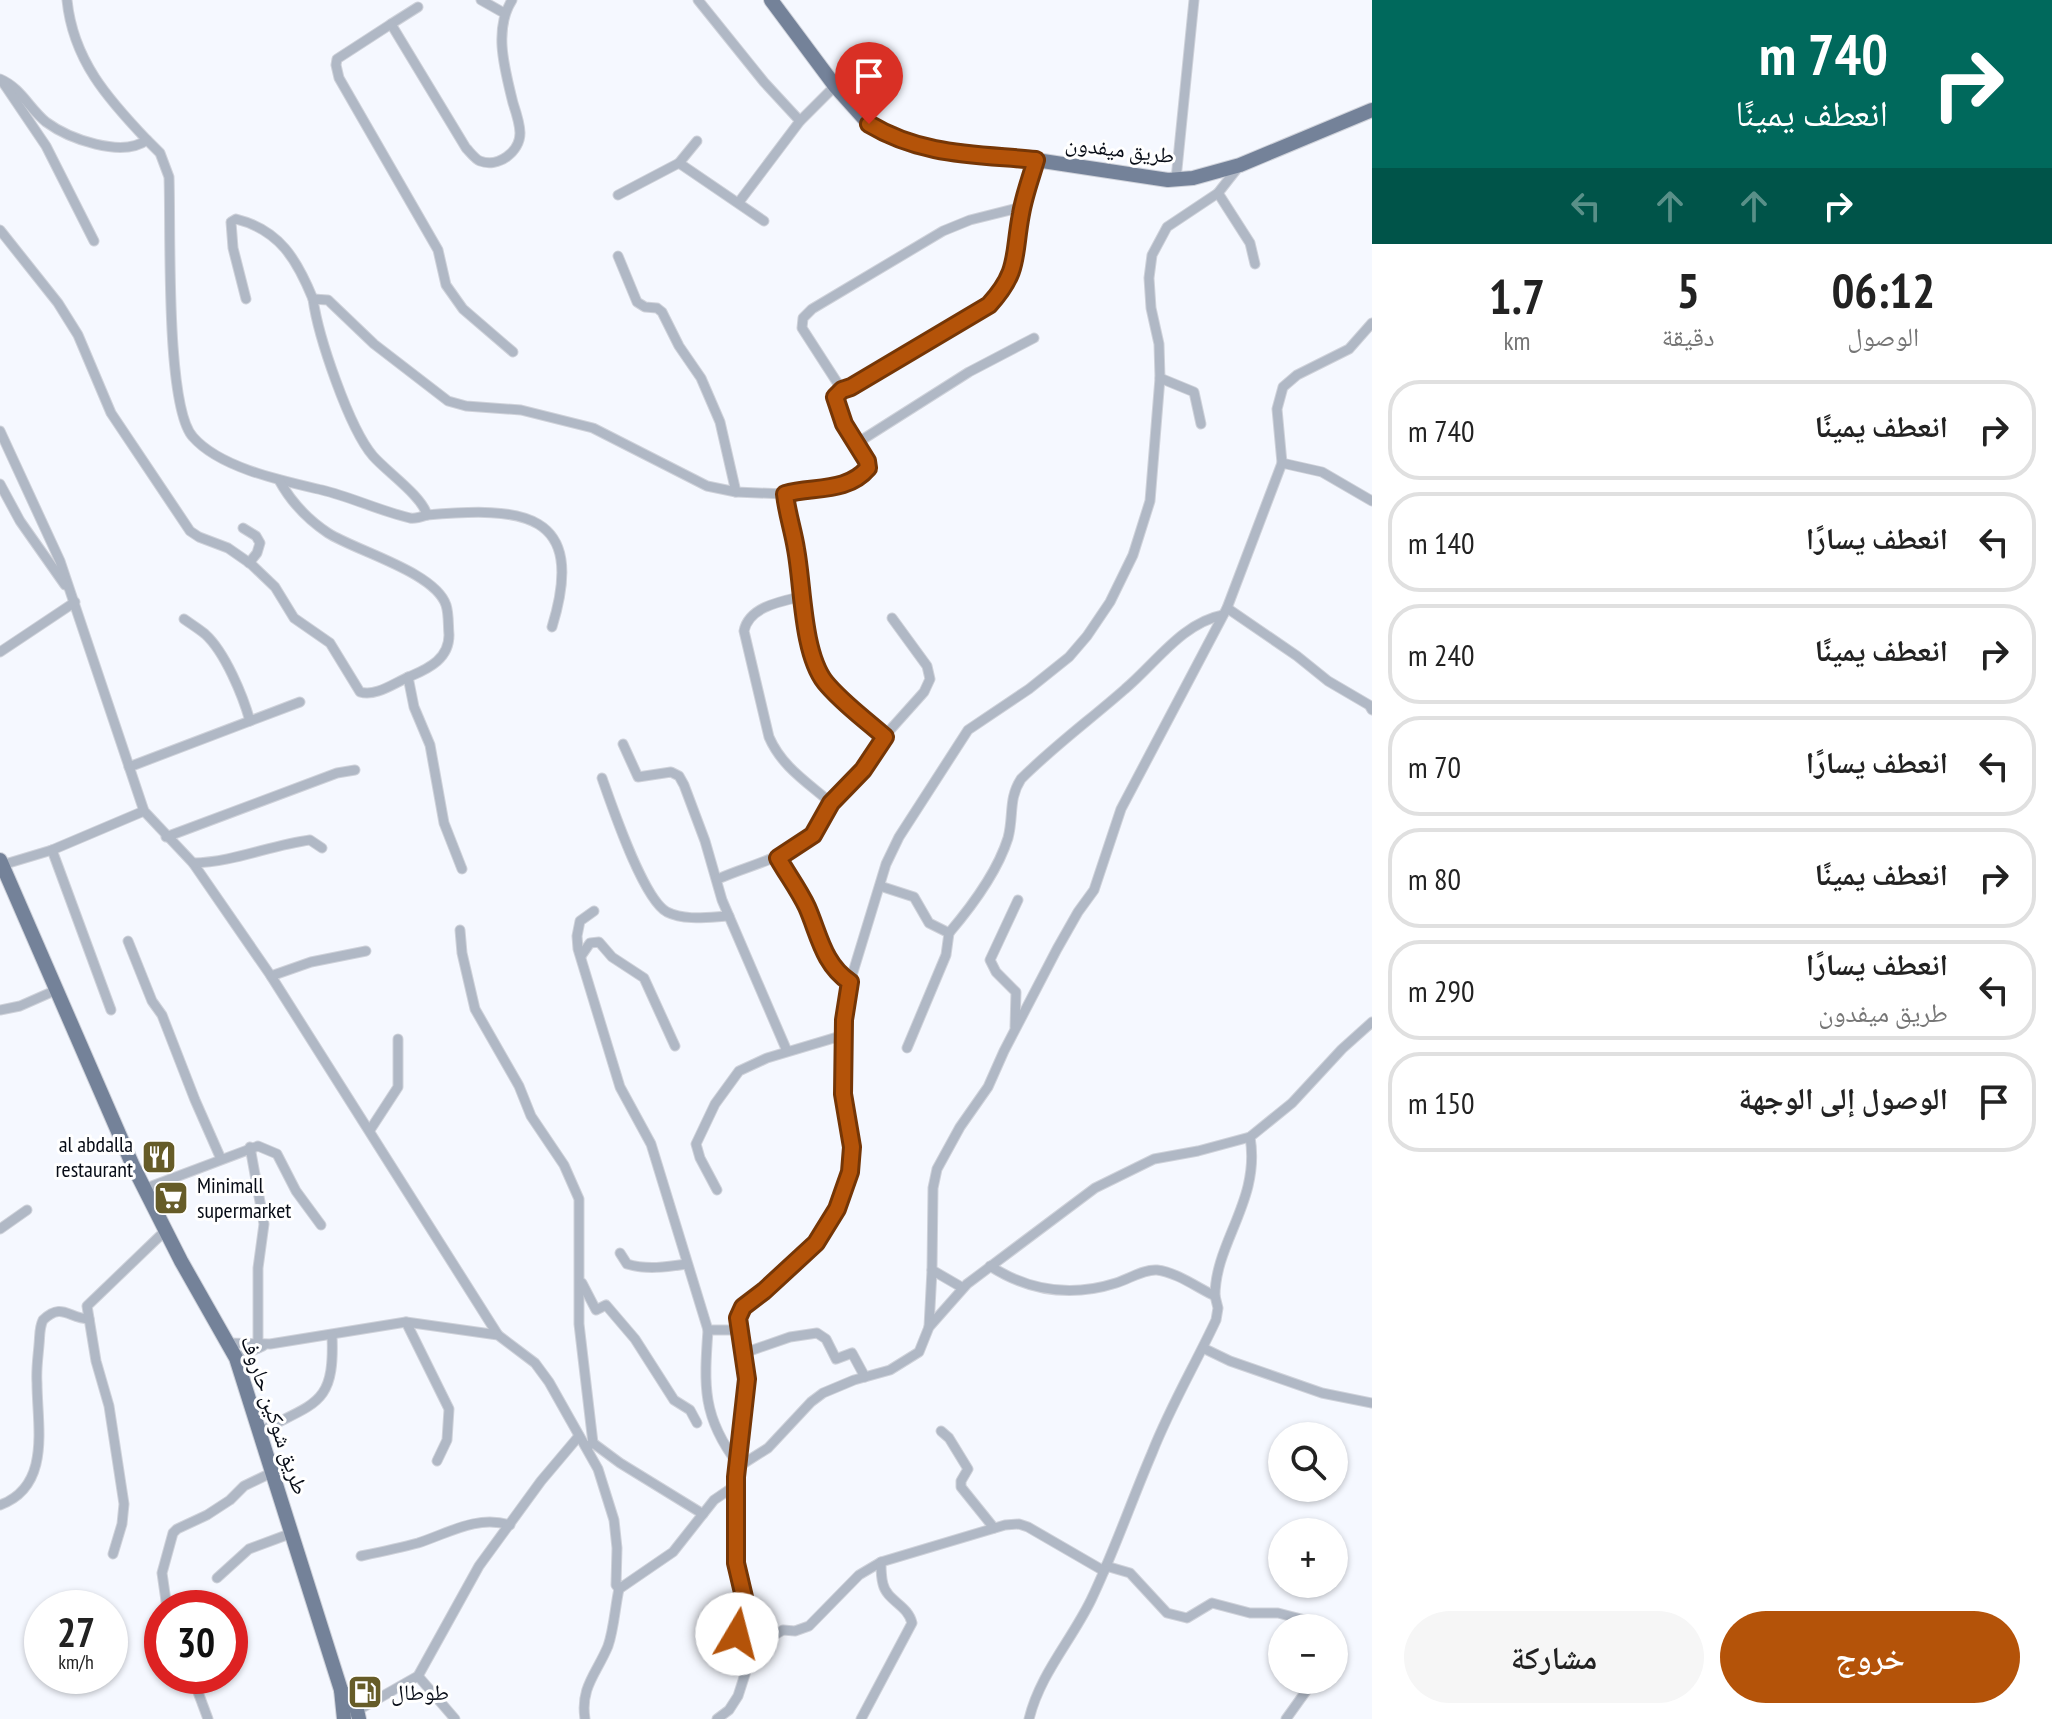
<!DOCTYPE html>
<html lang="ar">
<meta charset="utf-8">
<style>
body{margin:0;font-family:"PT Sans Narrow","Noto Naskh Arabic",sans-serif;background:#f6f6f6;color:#222;direction:rtl;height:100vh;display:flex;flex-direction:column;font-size:30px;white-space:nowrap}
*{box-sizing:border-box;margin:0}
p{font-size:26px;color:#767676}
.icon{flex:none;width:44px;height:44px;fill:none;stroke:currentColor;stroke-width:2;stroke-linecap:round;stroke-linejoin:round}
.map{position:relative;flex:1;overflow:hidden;direction:ltr}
.drawer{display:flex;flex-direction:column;background:#fff;width:680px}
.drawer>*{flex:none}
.hud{background:#00695c;color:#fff;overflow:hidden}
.buttons{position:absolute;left:1268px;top:1422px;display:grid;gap:16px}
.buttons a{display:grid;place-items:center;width:80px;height:80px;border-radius:50%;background:#fff;box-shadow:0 2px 6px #0004;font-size:40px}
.speed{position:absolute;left:24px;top:1590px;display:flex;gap:16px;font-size:40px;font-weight:700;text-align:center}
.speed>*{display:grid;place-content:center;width:104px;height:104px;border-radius:50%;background:#fff;box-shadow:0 2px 6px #0004;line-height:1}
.speed small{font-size:20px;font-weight:400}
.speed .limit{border:12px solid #d22;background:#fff;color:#111}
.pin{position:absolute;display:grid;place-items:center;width:68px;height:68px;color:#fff;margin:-82px -34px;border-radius:50% 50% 50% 0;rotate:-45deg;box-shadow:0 0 8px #0007}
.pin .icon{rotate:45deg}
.me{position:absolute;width:88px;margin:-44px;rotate:8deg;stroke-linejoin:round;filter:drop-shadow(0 0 6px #0008)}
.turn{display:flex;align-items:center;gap:28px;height:168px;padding:0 32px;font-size:36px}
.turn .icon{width:104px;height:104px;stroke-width:2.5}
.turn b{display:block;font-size:56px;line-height:68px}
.lanes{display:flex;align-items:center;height:76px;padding:0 32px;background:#0003;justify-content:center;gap:40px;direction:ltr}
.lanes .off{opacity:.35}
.eta{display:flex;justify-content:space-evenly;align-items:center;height:136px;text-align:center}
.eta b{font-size:48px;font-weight:600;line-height:56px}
.primary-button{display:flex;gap:16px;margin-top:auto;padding:16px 32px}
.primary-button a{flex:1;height:92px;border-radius:48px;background:#b45309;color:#fff;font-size:32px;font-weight:600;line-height:92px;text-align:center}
.primary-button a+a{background:#f6f6f6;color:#222}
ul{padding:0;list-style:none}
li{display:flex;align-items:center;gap:24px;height:100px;margin:0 16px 12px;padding:0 16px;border:4px solid #e0e0e0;border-radius:32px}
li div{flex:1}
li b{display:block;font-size:30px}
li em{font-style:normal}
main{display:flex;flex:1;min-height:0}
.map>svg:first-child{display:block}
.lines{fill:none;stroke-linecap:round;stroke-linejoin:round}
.street-casing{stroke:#cfd2da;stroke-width:11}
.primary-casing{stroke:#cfd2da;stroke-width:16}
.street{stroke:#b0b8c5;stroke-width:9}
.primary{stroke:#748299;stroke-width:14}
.route-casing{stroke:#753606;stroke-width:20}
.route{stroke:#b45309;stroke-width:14}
.labels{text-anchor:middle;stroke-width:6;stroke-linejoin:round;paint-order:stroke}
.street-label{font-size:22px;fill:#070c16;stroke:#fff}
.poi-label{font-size:22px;fill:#070c16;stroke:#fff;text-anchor:start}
</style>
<main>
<section class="drawer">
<div class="hud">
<div class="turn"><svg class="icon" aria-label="right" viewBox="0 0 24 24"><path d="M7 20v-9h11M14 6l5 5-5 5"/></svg><div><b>740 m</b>انعطف يمينًا</div></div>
<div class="lanes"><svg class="icon off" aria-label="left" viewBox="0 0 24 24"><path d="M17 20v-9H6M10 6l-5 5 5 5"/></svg><svg class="icon off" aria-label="ahead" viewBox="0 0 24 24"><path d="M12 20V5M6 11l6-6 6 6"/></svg><svg class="icon off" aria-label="ahead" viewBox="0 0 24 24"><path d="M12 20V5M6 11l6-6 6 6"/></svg><svg class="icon" aria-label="right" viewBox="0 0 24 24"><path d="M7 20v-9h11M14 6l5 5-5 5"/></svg></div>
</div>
<div class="eta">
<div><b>06:12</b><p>الوصول</p></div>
<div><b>5</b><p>دقيقة</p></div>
<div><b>1.7</b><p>km</p></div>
</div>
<ul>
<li><svg class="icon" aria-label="right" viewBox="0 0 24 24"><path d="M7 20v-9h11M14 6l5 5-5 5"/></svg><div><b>انعطف يمينًا</b></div><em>740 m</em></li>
<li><svg class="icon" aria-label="left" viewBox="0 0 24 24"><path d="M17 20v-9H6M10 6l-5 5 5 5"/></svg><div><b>انعطف يسارًا</b></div><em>140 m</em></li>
<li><svg class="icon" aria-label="right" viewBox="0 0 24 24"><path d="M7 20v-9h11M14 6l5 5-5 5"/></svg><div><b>انعطف يمينًا</b></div><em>240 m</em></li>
<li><svg class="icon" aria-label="left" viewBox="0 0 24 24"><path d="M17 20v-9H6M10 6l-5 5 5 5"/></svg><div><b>انعطف يسارًا</b></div><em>70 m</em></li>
<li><svg class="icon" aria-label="right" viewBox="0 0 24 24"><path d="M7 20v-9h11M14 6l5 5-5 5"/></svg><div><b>انعطف يمينًا</b></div><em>80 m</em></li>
<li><svg class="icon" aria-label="left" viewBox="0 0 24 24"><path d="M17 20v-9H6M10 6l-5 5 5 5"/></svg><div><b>انعطف يسارًا</b><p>طريق ميفدون</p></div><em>290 m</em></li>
<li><svg class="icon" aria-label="arrive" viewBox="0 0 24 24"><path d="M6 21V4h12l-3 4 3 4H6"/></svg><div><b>الوصول إلى الوجهة</b></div><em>150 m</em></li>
</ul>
<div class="primary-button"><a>خروج</a><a>مشاركة</a></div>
</section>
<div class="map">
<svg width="1372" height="1719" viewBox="0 0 1372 1719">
<rect width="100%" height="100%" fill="#f5f8ff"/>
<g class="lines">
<!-- street casing -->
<g class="street-casing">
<g id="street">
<path d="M67,0C73,60 108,99 147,140"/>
<polyline points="481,0 504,13"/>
<polyline points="698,0 764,82 800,121"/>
<path d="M418,7L391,24L466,148C470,152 475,159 480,161C498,168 520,152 520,133C520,124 516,112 513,103C505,70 493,30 512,0"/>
<polyline points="391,24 337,59 336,65 339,78 438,250 446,285 463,309 513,352"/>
<path d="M0,79C21,88 29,108 46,122C69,139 122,158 147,140L160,153L169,177C171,226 165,407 193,437C220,468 283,481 322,490C351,497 380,511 410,518C416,519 421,517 427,515C422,496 387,472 373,456C349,428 318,336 313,299L328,300L374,344L448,401L466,406L521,410L593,428L707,486L736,492L785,494L843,484L862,475L868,468L867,461L844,424L835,397L842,390L989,305C1019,272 1013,254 1021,214C1024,196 1031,178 1036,160"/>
<polyline points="2,81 46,146 94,241"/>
<polyline points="679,163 697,141"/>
<polyline points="1176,179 1194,0"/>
<polyline points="1218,193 1250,243 1255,264"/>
<polyline points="618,195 679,163 764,221"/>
<polyline points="739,202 800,121 835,86"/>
<path d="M0,230L58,303L78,335L111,413L190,531L199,537L228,548L251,564L275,587L294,618L330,643L360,692C377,697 395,682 411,676C430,668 449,658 449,635C448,625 449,614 446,605C435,572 356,551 328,533C307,519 291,502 279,480"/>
<polyline points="618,256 637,302 645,307 657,308 662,312 679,346 701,378 720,422 736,492"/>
<path d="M246,299L233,248L231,222L236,219C280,230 297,260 313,299"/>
<polyline points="1160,378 1194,392 1201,424"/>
<polyline points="842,390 802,328 803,318 812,309 943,231 970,220 1022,207"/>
<polyline points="0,431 60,561 144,811 193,863 271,976 498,1335"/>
<polyline points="857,443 969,372 1034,338"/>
<polyline points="1282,463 1322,472 1372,501"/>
<polyline points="0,484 20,521 65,585"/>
<polyline points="785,494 804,596"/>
<path d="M427,515C521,507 588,510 552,627"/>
<polyline points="243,528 256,536 260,543 257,553 249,563"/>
<polyline points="1227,608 1297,656 1328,681 1369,705 1372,710"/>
<path d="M184,619C191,624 199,629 205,634C225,652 243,696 250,721"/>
<polyline points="0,652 75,602"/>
<polyline points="408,677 414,707 430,745 444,823 462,869"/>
<polyline points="623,744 638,777 671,772 679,776 684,785 705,841 722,900 787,1051"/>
<polyline points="129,767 300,702"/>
<path d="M602,778C612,806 643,899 667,912C685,921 709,917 729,916"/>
<polyline points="831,803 863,770 890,730 924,692 930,679 927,666 892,618"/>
<polyline points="166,837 337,773 355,770"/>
<polyline points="52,850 111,1010"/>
<path d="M778,858C787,874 799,890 807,907C819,935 823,964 850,982"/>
<path d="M193,863C234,862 271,845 310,840L322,848"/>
<polyline points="2,865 52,850 144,811"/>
<path d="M718,879C760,860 815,854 831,803C807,782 782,767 769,737L744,631C749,606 783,601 804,596C806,620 808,648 818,670C831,697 863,718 885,737"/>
<path d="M880,886L914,897L929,923L949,933C972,906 997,873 1008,838C1014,816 1008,799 1021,779C1054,746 1091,719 1125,689C1156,663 1182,623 1223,615"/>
<polyline points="594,911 580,921 577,936 578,949 620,1087 651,1144 708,1330 738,1330"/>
<polyline points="460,930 462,953 475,1009 519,1086 531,1116 564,1165 579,1199 579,1324 593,1443"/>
<polyline points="128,941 152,1001 162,1015 195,1100 221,1159"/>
<polyline points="581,956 590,943 599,942 612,957 644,978 675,1046"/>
<polyline points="271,976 311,962 366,951"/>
<polyline points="0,1010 20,1006 54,991"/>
<polyline points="1015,1027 1016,992 996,972 990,960 1018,900"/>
<polyline points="907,1048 946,955 949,933"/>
<polyline points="370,1130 398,1087 398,1039"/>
<polyline points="250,1147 264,1224 258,1268 258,1348"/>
<polyline points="144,1189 258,1146 277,1154 296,1191 321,1225"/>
<polyline points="717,1190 700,1158 696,1144 715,1104 739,1071 767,1058 844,1035"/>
<polyline points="0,1229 27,1210"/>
<path d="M620,1253L627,1264C646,1270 667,1267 687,1264"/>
<path d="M990,1266C1029,1291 1072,1297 1116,1283C1129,1279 1144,1269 1157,1270C1176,1272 1198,1288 1215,1296L1218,1308L1216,1320C1195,1365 1170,1407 1152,1453C1131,1502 1114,1552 1091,1600C1071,1641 1040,1674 1029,1719"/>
<polyline points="582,1283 596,1310 606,1305 635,1339 674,1400 690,1410 697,1423"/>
<polyline points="963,1288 932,1270 933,1188 937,1169 960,1127 988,1087 1004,1051 1057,949 1078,912 1094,890 1121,809 1227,608 1282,463 1277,409 1283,387 1297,375 1349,349 1372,323"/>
<path d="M1215,1296C1215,1242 1261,1200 1250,1137"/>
<polyline points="406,1322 449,1409 447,1440 437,1461"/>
<polyline points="929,1327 932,1270"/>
<path d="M708,1330C704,1386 702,1417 738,1464"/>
<polyline points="228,1343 270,1344 406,1322 498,1335 535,1363 549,1382 598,1469 614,1520 617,1548 616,1585 619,1589 673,1552 714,1500 736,1485 747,1379 738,1318 743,1307 764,1291 816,1243 837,1209 850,1172 852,1147 843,1094 846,1002 850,982 886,864 899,837 968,730 1029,689 1069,657 1087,636 1110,602 1133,555 1150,501 1160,378 1159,344 1151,308 1149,278 1152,255 1167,227 1218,193 1240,165"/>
<polyline points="1203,1348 1230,1361 1322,1393 1372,1403"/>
<polyline points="744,1353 790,1337 817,1333 826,1339 836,1359 852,1353 865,1377"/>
<polyline points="236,1358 263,1346"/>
<path d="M261,1431C316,1402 335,1405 332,1335"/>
<polyline points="941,1431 949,1438 968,1469 961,1481 961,1487 994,1528"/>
<polyline points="588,1446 593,1443 620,1463 703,1514"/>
<polyline points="738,1467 768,1448 811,1402 823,1393 854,1380 890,1370 919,1352 929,1327 967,1284 1095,1188 1154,1159 1198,1151 1250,1137 1292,1103 1342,1049 1372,1022"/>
<path d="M0,1505C52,1486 37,1425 37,1383C36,1370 38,1357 39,1345C40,1336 39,1328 43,1320C62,1302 68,1318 89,1319"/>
<polyline points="113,1554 122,1524 124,1504 109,1406 96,1361 87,1306 165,1231"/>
<path d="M361,1556C380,1552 399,1548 418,1543C449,1533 476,1515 510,1525"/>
<polyline points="1106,1566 1130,1573 1167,1613 1187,1618 1212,1603 1250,1613 1278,1613 1305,1620 1306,1628"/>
<polyline points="217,1578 249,1549 292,1533"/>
<polyline points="167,1608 162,1573 173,1533 177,1529 207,1515 230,1500 244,1486 273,1472"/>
<polyline points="739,1644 762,1642 783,1630 795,1631 809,1626 859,1575 881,1562 1005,1525 1019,1524 1028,1527 1104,1571"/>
<polyline points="192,1676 208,1719"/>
<polyline points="418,1676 455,1719"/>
<polyline points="353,1713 418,1676 479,1566 541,1481 579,1436"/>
<path d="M585,1719C580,1687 597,1673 608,1646C614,1629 615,1607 619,1589"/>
<polyline points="717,1719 729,1710 738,1696 747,1668 737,1634 744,1597 736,1563 736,1485"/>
<path d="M861,1719L912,1623C908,1605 887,1601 883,1584C881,1577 881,1569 881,1562"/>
<polyline points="1286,1719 1314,1680"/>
</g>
</g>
<!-- primary casing -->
<g class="primary-casing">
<g id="primary">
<polyline points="771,0 835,86 869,124 889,136 917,147 1036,160 1168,180 1193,178 1240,165 1372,110"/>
<polyline points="0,860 133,1166 181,1261 236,1358 341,1690 344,1719"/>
<polyline points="341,1690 357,1710 359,1719"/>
</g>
</g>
<!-- street -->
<use href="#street" class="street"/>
<!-- primary -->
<use href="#primary" class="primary"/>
</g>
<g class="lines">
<!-- route casing -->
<g class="route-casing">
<path id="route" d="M737,1634L744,1597L736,1563V1477L747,1379L738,1318L743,1307L764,1291L816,1243L837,1209L850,1172L852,1147L843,1094L844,1020L850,982C823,964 819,934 807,907C799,890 787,874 778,858L813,835L831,803L863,770L885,737C865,719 842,703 825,682C802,652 803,586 796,549C793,530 787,513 785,494C813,486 847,493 868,468L867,461L844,424L835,397L842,390L851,387L989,305C1020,271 1013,256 1021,214C1024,196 1031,177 1036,160C976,154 922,156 869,124"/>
</g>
<!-- route -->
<use href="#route" class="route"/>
</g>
<!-- icons -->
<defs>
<g id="restaurant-square" transform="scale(1.8)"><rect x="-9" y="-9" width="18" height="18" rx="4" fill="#665c28" stroke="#fff"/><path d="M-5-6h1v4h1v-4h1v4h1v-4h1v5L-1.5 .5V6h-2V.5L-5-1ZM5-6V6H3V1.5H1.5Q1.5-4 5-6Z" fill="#fff"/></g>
<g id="supermarket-square" transform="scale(1.8)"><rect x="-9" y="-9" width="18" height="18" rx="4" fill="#665c28" stroke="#fff"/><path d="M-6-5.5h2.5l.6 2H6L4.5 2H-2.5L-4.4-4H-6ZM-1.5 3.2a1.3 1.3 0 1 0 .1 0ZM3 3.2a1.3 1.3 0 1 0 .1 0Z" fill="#fff"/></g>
<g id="fuel-square" transform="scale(1.8)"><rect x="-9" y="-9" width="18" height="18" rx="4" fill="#665c28" stroke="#fff"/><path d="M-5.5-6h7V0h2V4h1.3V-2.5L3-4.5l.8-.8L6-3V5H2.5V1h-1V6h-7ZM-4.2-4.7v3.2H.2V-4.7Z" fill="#fff"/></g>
</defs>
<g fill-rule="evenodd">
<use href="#restaurant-square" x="159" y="1157"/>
<use href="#supermarket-square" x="171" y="1198"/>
<use href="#fuel-square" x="365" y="1692"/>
</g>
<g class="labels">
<!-- street labels -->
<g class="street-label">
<text transform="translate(1120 149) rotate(7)" y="8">طريق ميفدون</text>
<text transform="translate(275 1415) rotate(71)" y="8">طريق شوكين حاروف</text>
</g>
<!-- poi labels -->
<g class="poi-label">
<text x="133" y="1152" text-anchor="end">al abdalla<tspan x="133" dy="25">restaurant</tspan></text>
<text x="197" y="1193">Minimall<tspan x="197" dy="25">supermarket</tspan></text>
<text x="391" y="1700">طوطال</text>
</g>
</g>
</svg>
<div class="buttons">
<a><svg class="icon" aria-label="search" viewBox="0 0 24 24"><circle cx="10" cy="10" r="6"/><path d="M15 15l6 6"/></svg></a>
<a>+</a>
<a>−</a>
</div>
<div class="speed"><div>27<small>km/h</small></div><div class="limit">30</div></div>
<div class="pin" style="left:869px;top:124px;background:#d93025"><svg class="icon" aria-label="arrive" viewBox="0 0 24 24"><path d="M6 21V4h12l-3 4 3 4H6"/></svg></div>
<svg class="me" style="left:737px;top:1634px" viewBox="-20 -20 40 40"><circle r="19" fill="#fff"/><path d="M0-13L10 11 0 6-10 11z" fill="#b45309"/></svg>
</div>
</main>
